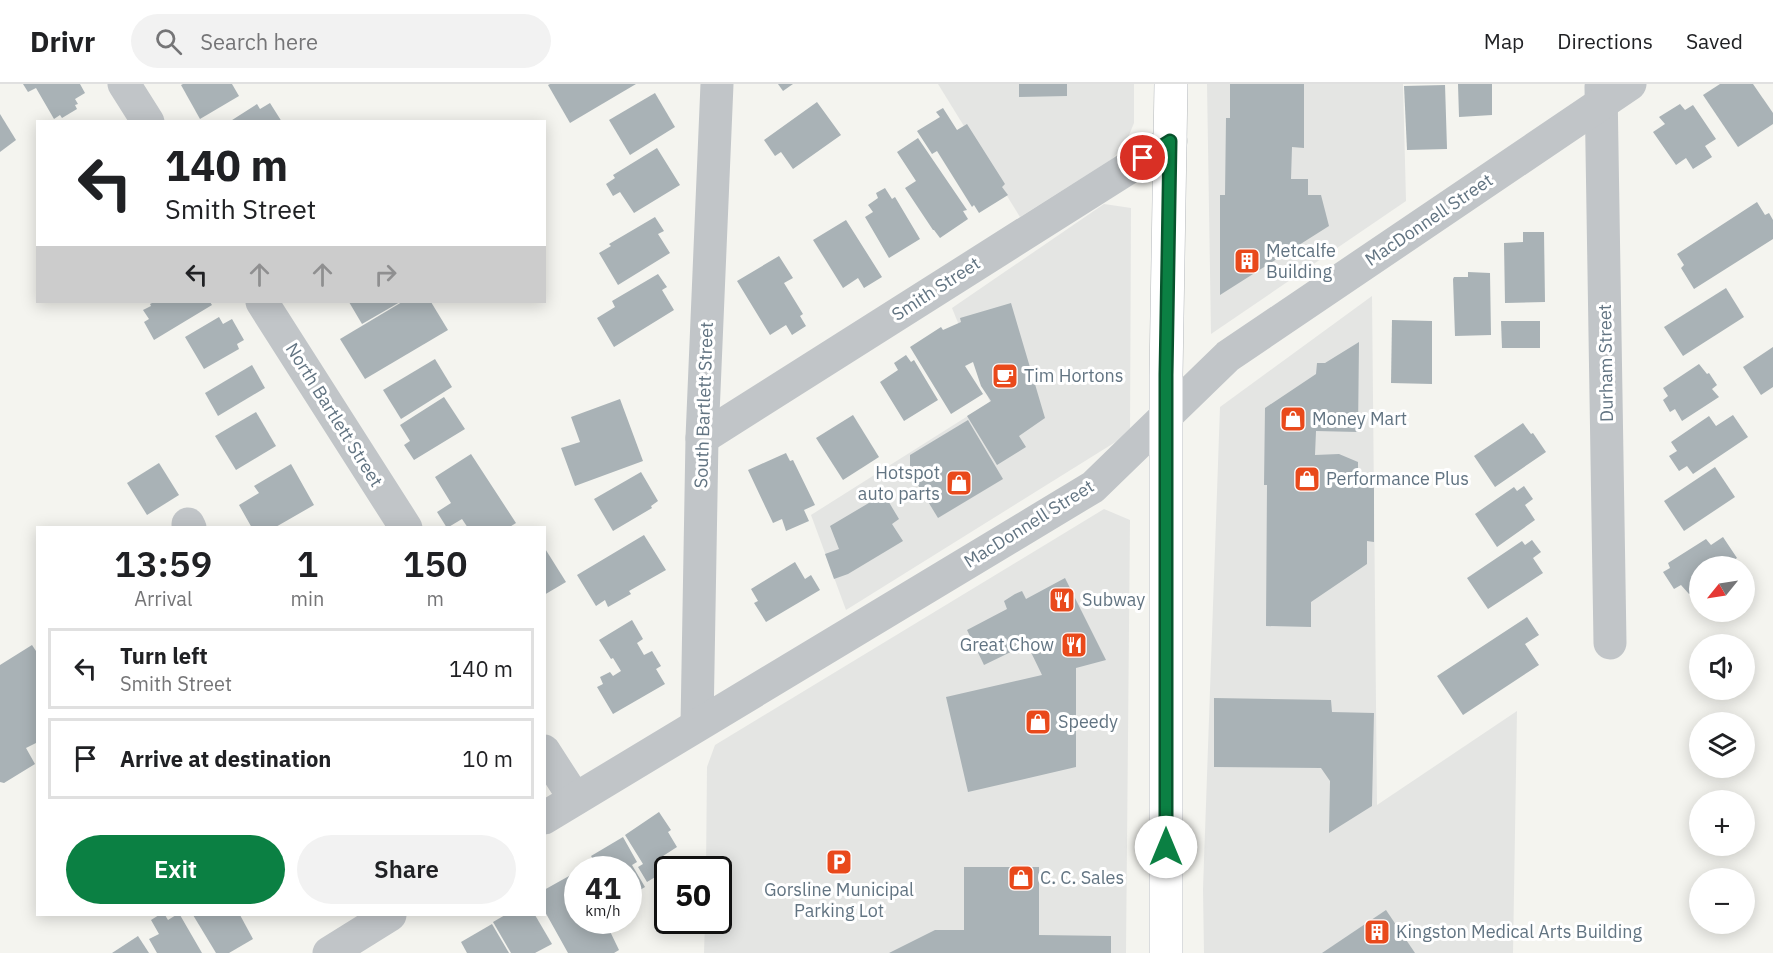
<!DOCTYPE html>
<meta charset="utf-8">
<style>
body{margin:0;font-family:"IBM Plex Sans",sans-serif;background:#f2f2f2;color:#202124;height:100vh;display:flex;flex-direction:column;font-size:22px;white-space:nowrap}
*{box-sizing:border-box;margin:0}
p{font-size:20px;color:#757577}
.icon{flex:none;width:33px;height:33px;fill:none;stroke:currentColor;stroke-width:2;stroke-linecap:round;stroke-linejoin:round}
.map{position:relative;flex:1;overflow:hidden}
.drawer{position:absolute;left:36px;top:442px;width:510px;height:390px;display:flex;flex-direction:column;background:#fff;border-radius:0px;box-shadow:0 3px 15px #0003}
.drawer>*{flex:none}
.hud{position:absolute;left:36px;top:36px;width:510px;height:183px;border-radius:0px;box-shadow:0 3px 15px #0003;background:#fff;color:#202124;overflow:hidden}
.needle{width:39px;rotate:240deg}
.controls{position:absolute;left:1689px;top:472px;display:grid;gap:12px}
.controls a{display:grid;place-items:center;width:66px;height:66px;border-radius:50%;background:#fff;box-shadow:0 3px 15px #0003;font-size:30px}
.speed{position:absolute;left:564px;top:772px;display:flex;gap:12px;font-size:30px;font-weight:700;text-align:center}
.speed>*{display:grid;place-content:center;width:78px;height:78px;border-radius:50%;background:#fff;box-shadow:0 3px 15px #0003;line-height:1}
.speed small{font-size:15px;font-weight:400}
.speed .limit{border:3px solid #111;border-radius:9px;background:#fff;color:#111}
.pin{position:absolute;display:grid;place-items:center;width:51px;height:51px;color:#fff;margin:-26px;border:3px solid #fff;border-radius:50%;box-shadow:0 2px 6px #0007}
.me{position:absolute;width:66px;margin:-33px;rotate:0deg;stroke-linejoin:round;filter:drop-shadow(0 0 4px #0008)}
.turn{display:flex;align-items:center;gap:21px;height:126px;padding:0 30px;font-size:27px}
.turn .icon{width:78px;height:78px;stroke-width:2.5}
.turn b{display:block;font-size:42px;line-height:51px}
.lanes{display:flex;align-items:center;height:57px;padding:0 30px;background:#0003;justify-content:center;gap:30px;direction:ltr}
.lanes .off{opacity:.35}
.eta{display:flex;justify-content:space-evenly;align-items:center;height:102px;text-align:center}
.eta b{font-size:36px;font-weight:600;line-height:42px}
.button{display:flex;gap:12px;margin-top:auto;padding:12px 30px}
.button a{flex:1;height:69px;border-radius:36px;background:#0b8043;color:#fff;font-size:24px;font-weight:600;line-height:69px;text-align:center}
.button a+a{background:#f2f2f2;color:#202124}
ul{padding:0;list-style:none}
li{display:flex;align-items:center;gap:18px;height:81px;margin:0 12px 9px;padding:0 18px;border:3px solid #e0e0e0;border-radius:0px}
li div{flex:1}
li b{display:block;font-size:22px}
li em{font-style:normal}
header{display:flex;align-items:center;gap:36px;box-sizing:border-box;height:84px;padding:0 30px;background:#fff;border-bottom:2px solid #e0e0e0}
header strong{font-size:28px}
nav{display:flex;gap:33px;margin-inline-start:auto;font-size:21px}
.search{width:420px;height:54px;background:#f2f2f2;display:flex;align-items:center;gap:15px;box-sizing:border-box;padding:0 21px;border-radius:33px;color:#757577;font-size:22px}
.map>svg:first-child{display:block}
.built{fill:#e4e5e3}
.building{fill:#a9b2b6}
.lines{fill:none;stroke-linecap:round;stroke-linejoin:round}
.major-casing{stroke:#b4b8bc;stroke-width:34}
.minor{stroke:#c1c5c8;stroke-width:33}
.major{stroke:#fff;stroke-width:33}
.route-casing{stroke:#07532c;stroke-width:15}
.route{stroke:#0b8043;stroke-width:10}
.labels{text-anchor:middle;stroke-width:6;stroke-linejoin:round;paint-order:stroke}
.street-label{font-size:18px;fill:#627482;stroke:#fff}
.poi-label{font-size:18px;fill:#627482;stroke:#fff;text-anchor:start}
</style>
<header>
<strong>Drivr</strong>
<div class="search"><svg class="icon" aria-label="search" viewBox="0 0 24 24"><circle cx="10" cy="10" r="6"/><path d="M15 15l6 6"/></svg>Search here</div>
<nav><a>Map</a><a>Directions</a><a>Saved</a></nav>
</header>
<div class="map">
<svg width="1773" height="869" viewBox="0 0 1773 869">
<rect width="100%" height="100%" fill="#f4f4ef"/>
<!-- built -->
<g class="built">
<polygon points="938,0 1134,0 1134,39 1125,61 1112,75 1020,133"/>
<polygon points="1207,0 1403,0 1406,117 1211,250"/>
<polygon points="1104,120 1131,124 1130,349 846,526 811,431 990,318 952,224"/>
<polygon points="1372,212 1377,721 1517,627 1513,869 1204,869 1203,805 1220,323"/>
<polygon points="1104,425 1130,436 1126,869 704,869 705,837 718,837 718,786 706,786 707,683 715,661"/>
</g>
<!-- building -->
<g class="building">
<polygon points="23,0 80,0 85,9 75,15 78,20 75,21 77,25 62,34 60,31 54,35 36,4 28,8"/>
<polygon points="183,0 232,0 239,12 200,35 181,1"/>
<polygon points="550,0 636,0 570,39 548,1"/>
<polygon points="778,0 793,0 783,7"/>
<polygon points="1019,0 1067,0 1067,12 1019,13"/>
<polygon points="1230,0 1304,0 1304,64 1292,63 1291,95 1308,95 1308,111 1321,111 1329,142 1220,211 1220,111 1225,111 1226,34 1230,34"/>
<polygon points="1458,0 1492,0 1492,31 1459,33"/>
<polygon points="1720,0 1753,0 1773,29 1773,40 1738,63 1703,11"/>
<polygon points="1445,1 1447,65 1407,66 1404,2"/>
<polygon points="655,9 675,43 630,71 609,36"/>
<polygon points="817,18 841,51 793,85 781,68 775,72 764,56"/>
<polygon points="270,19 282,38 229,38 257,20 260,25"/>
<polygon points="1680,20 1685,26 1693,21 1716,55 1705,62 1712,73 1693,85 1686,74 1676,81 1653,48 1665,40 1659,33"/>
<polygon points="943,24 957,46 967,40 1005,100 1002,103 1008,111 979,129 974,121 972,123 937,67 932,70 917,47 940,33 936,28"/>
<polygon points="0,30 16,56 0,68"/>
<polygon points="918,54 967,126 963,127 968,135 940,154 934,146 933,146 905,104 916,97 897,68"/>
<polygon points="657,64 680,101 634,129 620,108 613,112 606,100 615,94 613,91"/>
<polygon points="885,104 892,115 895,113 920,155 889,174 865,133 873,128 868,121 878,114 876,109"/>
<polygon points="1757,118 1765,131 1769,129 1773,136 1773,155 1694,205 1681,184 1684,181 1677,170"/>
<polygon points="655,133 664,147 658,150 670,169 618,201 599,169 611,162 609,160"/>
<polygon points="846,136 882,193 864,204 858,194 843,204 813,156"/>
<polygon points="1523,148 1544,148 1545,218 1505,219 1504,159 1523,158"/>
<polygon points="779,172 793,194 784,199 803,230 800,232 806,242 792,251 786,241 770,251 737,197"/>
<polygon points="1468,188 1490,189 1491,251 1455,252 1453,195 1454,193 1468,193"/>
<polygon points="658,190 667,203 662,206 674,226 614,263 597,234 615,223 612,217"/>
<polygon points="1726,204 1744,233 1683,272 1664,243"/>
<polygon points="154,218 210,218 212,221 154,256 144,238 149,235 143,226 151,222 150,220"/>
<polygon points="349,218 400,218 362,240"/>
<polygon points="402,218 431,218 448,246 365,295 340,255"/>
<polygon points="1011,219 1045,334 1019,352 1026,363 997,381 967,332 991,317 981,302 973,278 965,282 983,310 951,330 910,263 941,243 943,246 961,238 960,234"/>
<polygon points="219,233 223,240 232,235 244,256 237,260 239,265 204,285 185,253"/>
<polygon points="1392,236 1432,237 1432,300 1391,299"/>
<polygon points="1501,237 1540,237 1540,264 1502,264"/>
<polygon points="1359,258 1358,348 1316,347 1315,371 1339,370 1358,378 1358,396 1374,396 1374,458 1367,457 1367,480 1311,518 1311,543 1266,542 1267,401 1264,401 1265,324 1316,290 1317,279 1325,279"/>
<polygon points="1773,263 1773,303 1761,311 1743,283"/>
<polygon points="906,271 911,278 914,276 938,316 904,337 880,298 898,286 894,279"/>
<polygon points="435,275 452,303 401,335 383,306"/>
<polygon points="1699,280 1707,290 1709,289 1717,301 1712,305 1719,313 1682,337 1675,325 1670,328 1663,316 1668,312 1663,304"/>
<polygon points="252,281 265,304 218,332 205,309"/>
<polygon points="444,313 465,345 414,376 404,361 410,357 400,341"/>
<polygon points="620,315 643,377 575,402 561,364 580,358 571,333"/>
<polygon points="256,328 276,362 236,386 215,352"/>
<polygon points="853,331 879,373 843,396 816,354"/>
<polygon points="1733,331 1748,353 1693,390 1687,382 1679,387 1669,372 1677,367 1671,358 1709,332 1716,342"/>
<polygon points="968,336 1003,395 938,434 910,388 910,371"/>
<polygon points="1523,339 1531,350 1533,349 1546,368 1495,403 1474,372"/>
<polygon points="786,369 790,377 793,376 815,421 804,426 809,437 786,447 782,435 773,439 748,386"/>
<polygon points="471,370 516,439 508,444 468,444 462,435 447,444 437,428 451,419 435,393"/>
<polygon points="159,379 179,411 147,431 127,399"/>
<polygon points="291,380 314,421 274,444 252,444 239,421 259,409 254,402"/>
<polygon points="1715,383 1735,413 1684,447 1664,417"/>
<polygon points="641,388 658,417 651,422 652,424 613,447 594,415"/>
<polygon points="1524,402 1533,415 1525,421 1535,436 1497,463 1475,430 1514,403 1517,407"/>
<polygon points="884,410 899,435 892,440 903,457 848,490 834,495 825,470 839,465 830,442"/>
<polygon points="644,451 666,486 629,507 631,510 608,523 605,516 596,522 577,491"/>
<polygon points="1723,453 1737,474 1723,483 1700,483 1700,503 1689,510 1681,501 1674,505 1663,488 1670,484 1668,479 1706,455 1711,461"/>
<polygon points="1532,456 1541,468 1533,474 1543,489 1488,525 1467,494 1522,457 1525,461"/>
<polygon points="544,463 566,498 544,511"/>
<polygon points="795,478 805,495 811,491 820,506 766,538 754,519 758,517 751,505"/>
<polygon points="1065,494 1106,576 1076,584 1076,683 968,708 946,613 1042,591 1027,560 984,581 967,546 1007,525 1004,517 1015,510 1022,507 1026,515"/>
<polygon points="1527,533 1539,551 1525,560 1539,581 1463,631 1437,592"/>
<polygon points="632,536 643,555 637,559 644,571 652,567 661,582 656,585 665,600 613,630 597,603 603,600 600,593 610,588 613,592 621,587 613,574 611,575 599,556"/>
<polygon points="32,561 38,570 38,658 26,664 35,680 4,699 0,698 0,581"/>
<polygon points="1214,614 1331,616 1332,628 1374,629 1372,722 1329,749 1330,697 1321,684 1214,683"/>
<polygon points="659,728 671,746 668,748 677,763 663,772 670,784 647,798 638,783 643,780 625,751"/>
<polygon points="623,753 637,778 632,781 645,803 628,813 628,786 600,786 591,772"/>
<polygon points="964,783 1039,783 1039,851 1111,852 1111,869 889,869 935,846 964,846"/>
<polygon points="578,787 578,837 605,837 619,866 614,869 568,869 544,826 544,806"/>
<polygon points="1386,826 1415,869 1322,869"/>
<polygon points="159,831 165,831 168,836 176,831 180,831 202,869 157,869 149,855 159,850 151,836"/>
<polygon points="193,831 240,831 253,855 229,869 216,869"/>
<polygon points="505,831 535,831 552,860 535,869 511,869 493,838"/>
<polygon points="492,840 509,869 467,869 461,858"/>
<polygon points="138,852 149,869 112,869"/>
</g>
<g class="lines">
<!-- major casing -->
<g class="major-casing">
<polyline id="major" points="1166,869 1166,291 1171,0"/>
</g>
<!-- minor -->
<g class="minor">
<polyline points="124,0 148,38"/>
<polyline points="1601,3 1610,559"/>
<polyline points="262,218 406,444"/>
<polyline points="702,354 1171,57"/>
<polyline points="188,440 190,444"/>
<polyline points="697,641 702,354 717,0"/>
<polyline points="544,667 575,715"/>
<polyline points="544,734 1093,403 1228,272 1630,0"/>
<polyline points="329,869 390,831"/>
</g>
<!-- major -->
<use href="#major" class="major"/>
</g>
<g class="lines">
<!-- route casing -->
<g class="route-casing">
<polyline id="route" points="1143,74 1170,57 1166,291 1166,763"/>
</g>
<!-- route -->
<use href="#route" class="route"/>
</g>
<!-- icons -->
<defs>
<g id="building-square" transform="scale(1.35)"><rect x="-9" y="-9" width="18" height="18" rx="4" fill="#e9491b" stroke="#fff"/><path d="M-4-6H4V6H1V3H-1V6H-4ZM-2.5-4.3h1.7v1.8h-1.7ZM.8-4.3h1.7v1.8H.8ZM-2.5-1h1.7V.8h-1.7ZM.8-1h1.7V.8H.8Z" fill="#fff"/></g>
<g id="cafe-square" transform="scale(1.35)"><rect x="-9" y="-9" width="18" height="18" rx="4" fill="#e9491b" stroke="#fff"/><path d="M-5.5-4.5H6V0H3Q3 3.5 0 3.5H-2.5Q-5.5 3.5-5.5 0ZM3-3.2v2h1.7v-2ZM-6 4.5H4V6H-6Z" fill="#fff"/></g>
<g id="shop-square" transform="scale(1.35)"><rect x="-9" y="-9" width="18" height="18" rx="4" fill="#e9491b" stroke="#fff"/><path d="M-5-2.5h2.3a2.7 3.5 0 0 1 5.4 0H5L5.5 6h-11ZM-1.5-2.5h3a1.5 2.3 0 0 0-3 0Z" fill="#fff"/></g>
<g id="restaurant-square" transform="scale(1.35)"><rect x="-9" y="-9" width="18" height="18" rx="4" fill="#e9491b" stroke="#fff"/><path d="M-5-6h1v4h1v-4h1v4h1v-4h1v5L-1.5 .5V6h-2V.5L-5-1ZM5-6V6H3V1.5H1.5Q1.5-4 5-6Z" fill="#fff"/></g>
<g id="parking-square" transform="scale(1.35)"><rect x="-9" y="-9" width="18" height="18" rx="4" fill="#e9491b" stroke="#fff"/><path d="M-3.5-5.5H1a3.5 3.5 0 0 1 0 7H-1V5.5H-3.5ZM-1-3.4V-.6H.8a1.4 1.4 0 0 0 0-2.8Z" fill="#fff"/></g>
</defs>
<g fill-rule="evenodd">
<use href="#building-square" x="1247" y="177"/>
<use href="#cafe-square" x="1005" y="292"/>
<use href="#shop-square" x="1293" y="335"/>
<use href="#shop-square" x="1307" y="395"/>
<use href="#shop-square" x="959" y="399"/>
<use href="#restaurant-square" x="1062" y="516"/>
<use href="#restaurant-square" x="1074" y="561"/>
<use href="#shop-square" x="1038" y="638"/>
<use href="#parking-square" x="839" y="778"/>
<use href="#shop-square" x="1021" y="794"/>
<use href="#building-square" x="1377" y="848"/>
</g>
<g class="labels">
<!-- street labels -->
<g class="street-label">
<text transform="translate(1429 136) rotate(-34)" y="6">MacDonnell Street</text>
<text transform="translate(936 205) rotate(-33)" y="6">Smith Street</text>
<text transform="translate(1606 279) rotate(-91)" y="6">Durham Street</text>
<text transform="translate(704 321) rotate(-88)" y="6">South Bartlett Street</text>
<text transform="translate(334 331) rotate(58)" y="6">North Bartlett Street</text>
<text transform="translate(1029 440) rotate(-32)" y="6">MacDonnell Street</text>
</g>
<!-- poi labels -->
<g class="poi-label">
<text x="1266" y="173">Metcalfe<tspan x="1266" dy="21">Building</tspan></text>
<text x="1024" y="298">Tim Hortons</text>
<text x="1312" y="341">Money Mart</text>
<text x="940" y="395" text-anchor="end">Hotspot<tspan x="940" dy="21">auto parts</tspan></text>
<text x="1326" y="401">Performance Plus</text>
<text x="1082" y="522">Subway</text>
<text x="1054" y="567" text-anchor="end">Great Chow</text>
<text x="1058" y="644">Speedy</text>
<text x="1040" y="800">C. C. Sales</text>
<text x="839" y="812" text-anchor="middle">Gorsline Municipal<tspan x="839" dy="21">Parking Lot</tspan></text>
<text x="1396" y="854">Kingston Medical Arts Building</text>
</g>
</g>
</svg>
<div class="controls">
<a><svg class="needle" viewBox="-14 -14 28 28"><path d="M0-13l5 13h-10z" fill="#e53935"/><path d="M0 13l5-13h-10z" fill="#757577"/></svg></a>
<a><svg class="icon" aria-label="sound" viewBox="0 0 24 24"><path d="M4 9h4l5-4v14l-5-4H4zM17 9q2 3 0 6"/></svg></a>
<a><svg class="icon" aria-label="layers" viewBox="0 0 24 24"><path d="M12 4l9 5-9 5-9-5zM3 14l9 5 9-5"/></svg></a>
<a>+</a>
<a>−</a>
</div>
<div class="speed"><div>41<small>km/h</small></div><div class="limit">50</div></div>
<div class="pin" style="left:1143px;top:74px;background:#d93025"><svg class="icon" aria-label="arrive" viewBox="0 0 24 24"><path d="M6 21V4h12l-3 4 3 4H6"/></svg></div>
<svg class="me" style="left:1166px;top:763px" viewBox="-20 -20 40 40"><circle r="19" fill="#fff"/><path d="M0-13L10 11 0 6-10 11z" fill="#0b8043"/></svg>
<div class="hud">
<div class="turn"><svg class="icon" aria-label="left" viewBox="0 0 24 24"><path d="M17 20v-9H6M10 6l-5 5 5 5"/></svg><div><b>140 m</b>Smith Street</div></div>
<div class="lanes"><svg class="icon" aria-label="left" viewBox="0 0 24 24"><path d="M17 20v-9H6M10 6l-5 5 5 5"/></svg><svg class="icon off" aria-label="ahead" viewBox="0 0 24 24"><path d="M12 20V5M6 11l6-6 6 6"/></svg><svg class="icon off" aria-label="ahead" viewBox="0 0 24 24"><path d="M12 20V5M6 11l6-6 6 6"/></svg><svg class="icon off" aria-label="right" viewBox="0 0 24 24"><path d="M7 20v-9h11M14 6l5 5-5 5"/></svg></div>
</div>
<section class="drawer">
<div class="eta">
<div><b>13:59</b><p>Arrival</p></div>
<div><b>1</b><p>min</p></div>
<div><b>150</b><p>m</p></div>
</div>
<ul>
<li><svg class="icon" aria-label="left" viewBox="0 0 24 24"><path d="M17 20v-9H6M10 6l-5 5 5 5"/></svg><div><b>Turn left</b><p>Smith Street</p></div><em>140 m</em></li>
<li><svg class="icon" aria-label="arrive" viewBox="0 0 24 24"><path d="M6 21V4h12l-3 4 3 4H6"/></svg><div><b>Arrive at destination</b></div><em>10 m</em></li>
</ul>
<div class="button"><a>Exit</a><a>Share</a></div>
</section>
</div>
